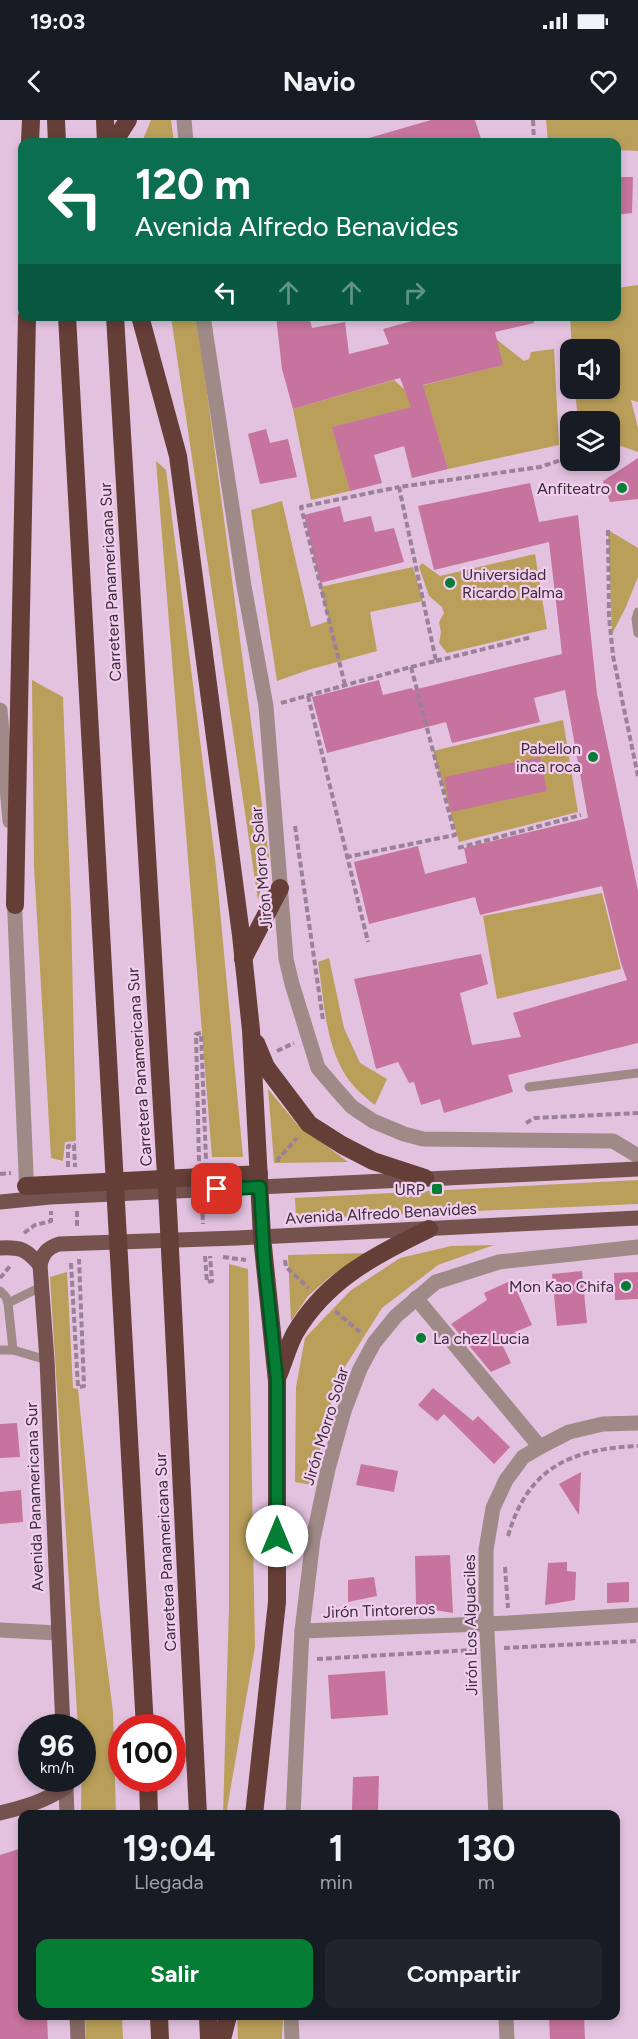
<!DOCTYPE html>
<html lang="es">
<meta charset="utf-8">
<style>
body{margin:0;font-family:Figtree,sans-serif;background:#20242c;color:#f1f3f6;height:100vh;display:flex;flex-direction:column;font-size:22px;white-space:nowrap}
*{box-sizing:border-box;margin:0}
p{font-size:20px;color:#9ea1a6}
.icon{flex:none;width:33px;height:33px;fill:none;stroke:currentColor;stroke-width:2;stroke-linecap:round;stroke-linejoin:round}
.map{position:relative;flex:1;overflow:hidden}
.side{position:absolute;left:18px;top:1690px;width:602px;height:210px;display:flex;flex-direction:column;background:#171b24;border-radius:12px;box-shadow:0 3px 9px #0003}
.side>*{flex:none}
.guide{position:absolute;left:18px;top:18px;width:603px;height:183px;border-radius:12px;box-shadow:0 3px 9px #0003;background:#0b6e4f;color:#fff;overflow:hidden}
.tools{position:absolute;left:560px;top:219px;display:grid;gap:12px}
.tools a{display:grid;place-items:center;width:60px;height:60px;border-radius:12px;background:#171b24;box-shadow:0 3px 9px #0003;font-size:30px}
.speed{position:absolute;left:18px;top:1594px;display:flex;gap:12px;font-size:30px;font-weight:700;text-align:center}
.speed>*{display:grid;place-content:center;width:78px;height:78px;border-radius:50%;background:#171b24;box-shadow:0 3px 9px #0003;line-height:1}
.speed small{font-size:15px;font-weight:400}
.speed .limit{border:9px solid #d22;background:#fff;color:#111}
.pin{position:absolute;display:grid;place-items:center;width:51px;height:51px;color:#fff;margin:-26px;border-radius:12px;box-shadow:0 3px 9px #0006}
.me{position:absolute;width:66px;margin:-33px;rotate:0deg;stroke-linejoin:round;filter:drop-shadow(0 0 4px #0008)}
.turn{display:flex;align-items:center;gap:21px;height:126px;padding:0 18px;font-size:27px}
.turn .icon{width:78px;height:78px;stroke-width:2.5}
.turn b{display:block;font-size:42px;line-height:51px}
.lanes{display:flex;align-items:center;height:57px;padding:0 18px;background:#0003;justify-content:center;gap:30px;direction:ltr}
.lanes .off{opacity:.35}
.eta{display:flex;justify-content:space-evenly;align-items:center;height:102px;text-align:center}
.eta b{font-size:36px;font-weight:700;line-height:42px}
.cta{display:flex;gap:12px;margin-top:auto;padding:12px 18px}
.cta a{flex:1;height:69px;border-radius:12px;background:#067d34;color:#fff;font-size:24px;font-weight:700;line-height:69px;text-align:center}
.cta a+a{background:#20242c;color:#f1f3f6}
.status{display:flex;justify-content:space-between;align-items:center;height:42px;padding:0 30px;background:#171b24;direction:ltr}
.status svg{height:16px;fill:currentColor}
header{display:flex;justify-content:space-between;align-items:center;height:78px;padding:0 18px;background:#171b24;font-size:27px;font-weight:700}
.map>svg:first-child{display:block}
.green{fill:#ba9f5b}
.building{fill:#c6739d}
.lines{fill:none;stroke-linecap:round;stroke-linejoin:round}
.path{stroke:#9a8198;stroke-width:4;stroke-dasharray:6 3;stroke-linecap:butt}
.service{stroke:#9f8a87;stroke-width:9}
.pedestrian{stroke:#9f8a87;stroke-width:15}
.minor{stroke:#9f8a87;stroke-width:15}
.tertiary{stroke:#9f8a87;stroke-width:15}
.secondary{stroke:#876a65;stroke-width:15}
.primary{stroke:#75524d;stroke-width:15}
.motorway{stroke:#653e38;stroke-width:18}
.route-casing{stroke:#045122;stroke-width:15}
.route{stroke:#067d34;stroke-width:10}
.poi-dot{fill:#067d34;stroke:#f1ceee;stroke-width:2}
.labels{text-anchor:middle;stroke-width:4.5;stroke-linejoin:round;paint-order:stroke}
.poi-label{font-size:16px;fill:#3a2d39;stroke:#f1ceee;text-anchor:end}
.street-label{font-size:16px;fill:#3a2d39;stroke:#f1ceee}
</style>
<div class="status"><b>19:03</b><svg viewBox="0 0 49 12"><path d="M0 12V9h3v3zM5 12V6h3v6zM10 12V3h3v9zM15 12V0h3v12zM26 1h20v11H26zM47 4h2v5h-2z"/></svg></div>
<header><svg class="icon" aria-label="back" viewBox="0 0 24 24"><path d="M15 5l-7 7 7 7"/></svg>Navio<svg class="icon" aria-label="heart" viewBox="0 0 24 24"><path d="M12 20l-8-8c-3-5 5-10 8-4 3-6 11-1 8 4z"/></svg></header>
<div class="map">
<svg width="638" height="1919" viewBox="0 0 638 1919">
<rect width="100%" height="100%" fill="#e3c2e0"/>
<!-- green -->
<g class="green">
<polygon points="151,0 171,0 174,22 145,22 144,17"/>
<polygon points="546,0 638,0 638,31 617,30 616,22 542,22 548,21"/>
<polygon points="638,165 638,282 631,280 638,308 638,332 609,322 609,302 578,301 575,269 609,268 609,230 572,229 570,197 616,196 617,168"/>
<polygon points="171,197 197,197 269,737 258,780"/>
<polygon points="496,219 524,241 529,239 531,232 554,229 559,325 448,349 428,283 333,307 350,371 311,380 293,289 394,260 405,270 502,245"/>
<polygon points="156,341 166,350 216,747 243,1037 212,1037"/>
<polygon points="282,381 311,507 329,501 320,467 413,447 423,481 370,492 377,531 308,550 277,561 251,390"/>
<polygon points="608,410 638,428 638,457 625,489 612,514"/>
<polygon points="535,434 547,509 447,533 439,523 441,512 439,502 444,493 442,487 429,476 419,447 422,443 440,456"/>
<polygon points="32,560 63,577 71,790 76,1021 65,1022 63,1041 51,1038 34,746"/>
<polygon points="563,600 578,692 459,722 433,631"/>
<polygon points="602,773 621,849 497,879 483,796"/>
<path d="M329,838L344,908L360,943L387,959L375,985C365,977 353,967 346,956C325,923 324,880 318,842Z"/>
<polygon points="268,969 297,1004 348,1042 274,1043"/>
<polygon points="638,1060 638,1084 296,1099 295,1078"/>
<polygon points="494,1125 438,1145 382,1188 336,1261 312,1365 295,1362 296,1267 305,1218 350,1171 400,1138 451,1126"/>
<polygon points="369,1133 331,1156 308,1176 291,1201 288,1135"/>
<polygon points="229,1144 248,1149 255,1527 226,1695 223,1695 229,1486"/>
<polygon points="67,1152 73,1268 78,1269 100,1489 113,1592 116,1695 81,1695 82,1608 78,1608 50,1157"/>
<polygon points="85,1896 122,1896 123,1919 86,1919"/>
<polygon points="237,1896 283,1896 282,1919 238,1919"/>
</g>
<!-- building -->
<g class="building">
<polygon points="431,0 475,0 482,22 370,22 369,18"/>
<polygon points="616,57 633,57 632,93 616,95"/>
<polygon points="276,196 309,196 312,208 345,202 349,234 389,224 383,209 430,196 534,196 534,203 495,212 503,245 423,265 448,349 412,358 404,326 374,335 382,363 350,371 332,307 411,287 400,258 293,289 282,249"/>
<polygon points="266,309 270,323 288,319 297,357 260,364 248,314"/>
<polygon points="638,338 638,379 610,382 603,361"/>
<polygon points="530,363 539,402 578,395 597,574 638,771 638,923 508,955 513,972 444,993 440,979 421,985 414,962 409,963 398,942 376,949 354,859 481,834 488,864 460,873 472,925 521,917 513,893 627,860 621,843 602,766 480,795 475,777 369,804 354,742 418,726 425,754 467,743 464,728 588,698 565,570 534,578 540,602 452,623 446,602 327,633 312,577 379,560 383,575 412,568 413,570 562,534 549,422 434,450 418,386"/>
<polygon points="340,386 344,402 371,396 375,412 394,408 404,442 320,463 304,395"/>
<polygon points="540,637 547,671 451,692 444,657"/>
<polygon points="582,1151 587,1203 557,1206 552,1154"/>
<polygon points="638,1152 638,1179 615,1180 614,1153"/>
<polygon points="512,1160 532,1205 515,1212 517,1217 502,1224 511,1243 491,1252 451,1204 487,1180 484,1173"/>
<polygon points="433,1268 473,1301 478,1296 510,1327 494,1344 444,1294 437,1301 418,1285"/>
<polygon points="17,1303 20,1337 0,1338 0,1304"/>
<polygon points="361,1344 398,1351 394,1372 356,1365"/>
<polygon points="581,1352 579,1395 559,1364"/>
<polygon points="21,1370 23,1402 0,1404 0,1372"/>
<polygon points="450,1435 453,1493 416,1487 415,1436"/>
<polygon points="567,1442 567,1451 576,1452 575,1480 545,1485 548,1443"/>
<polygon points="374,1457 377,1476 348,1482 348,1460"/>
<polygon points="629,1462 629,1482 607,1483 607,1463"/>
<polygon points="385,1551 388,1595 331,1599 328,1555"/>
<polygon points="379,1656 378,1690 352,1690 353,1657"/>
<polygon points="22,1728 22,1896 47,1896 48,1919 0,1919 0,1735"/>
<polygon points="549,1896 584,1896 585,1919 550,1919"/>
</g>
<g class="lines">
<!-- path -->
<g class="path">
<polyline points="533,0 534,22"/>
<polyline points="608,410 609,497 613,536 638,656"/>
<polyline points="436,541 532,517"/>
<polyline points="411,547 436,541 399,367 540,347 570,337"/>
<polyline points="345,565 301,387 399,367"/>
<polyline points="308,576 368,822"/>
<polyline points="281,583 411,547 455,715 347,737"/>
<polyline points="295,706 323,900"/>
<polyline points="458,728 581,695"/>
<polyline points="277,931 294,923"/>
<polyline points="526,1003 535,998 638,993"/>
<polyline points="199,1041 196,914 201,913 206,1040"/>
<polyline points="278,1042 278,1039 297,1018"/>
<polyline points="68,1047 68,1026 74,1025 75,1047"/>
<polyline points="0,1054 11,1053"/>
<polyline points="202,1085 203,1104"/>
<polyline points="77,1091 77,1107"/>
<polyline points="24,1113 35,1105 51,1101 51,1091"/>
<polyline points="205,1136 207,1162 212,1161 210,1136"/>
<polyline points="223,1137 246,1140"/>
<polyline points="285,1140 286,1147 309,1168"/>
<polyline points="71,1143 78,1267 84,1266 79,1139"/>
<polyline points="0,1158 11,1145"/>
<polyline points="335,1191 361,1213"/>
<path d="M508,1416C528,1347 571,1329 638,1326"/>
<polyline points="505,1447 508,1488"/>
<polyline points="504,1528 638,1521"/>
<polyline points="317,1539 472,1530"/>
</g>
<!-- service -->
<g class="service">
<polyline points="638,492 636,499 638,513"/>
<polyline points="529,967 638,953"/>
<polyline points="43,1166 8,1183 13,1230 47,1240"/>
<polyline points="0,1171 6,1177 8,1183"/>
<polyline points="0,1230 13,1230"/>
</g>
<!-- pedestrian -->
<polyline class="pedestrian" points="416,1178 540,1327"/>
<!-- minor -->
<g class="minor">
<polyline points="0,590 10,701"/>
<polyline points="14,773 27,1076"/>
<polyline points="0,1510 58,1513"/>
<polyline points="302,1511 508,1503 638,1495"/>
<polyline points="496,1695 486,1492 486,1430 493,1388 506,1360 523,1337 540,1327 569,1312 603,1304 638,1303"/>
<polyline points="506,1896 507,1919"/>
</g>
<!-- tertiary -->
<g class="tertiary">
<polyline points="184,0 186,22"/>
<polyline points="203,196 244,466 266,586 286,839 292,864 318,948 336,969 352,987 373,1001 404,1014 423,1019 613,1021 638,1036"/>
<polyline points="293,1695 302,1511 313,1419 328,1349 344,1291 360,1249 374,1223 396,1196 436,1162 499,1142 638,1127"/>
<polyline points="291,1896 292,1919"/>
</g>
<!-- secondary -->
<g class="secondary">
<polyline points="66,1667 67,1695"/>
<polyline points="77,1896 78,1919"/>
</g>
<!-- primary -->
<g class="primary">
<polyline points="0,1082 50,1077 638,1049"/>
<path d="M0,1128C21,1127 26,1129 40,1145"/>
<path d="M63,1608L47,1240L40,1145C43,1133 47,1128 59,1124L237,1118L638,1098"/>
<path d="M0,1693C25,1687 45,1681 66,1667V1659"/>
</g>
<!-- motorway -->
<g class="motorway">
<polyline points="56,0 57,22"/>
<polyline points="105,0 106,22"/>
<polyline points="30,22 31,0"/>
<polyline points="114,22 128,0"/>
<polyline points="67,196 145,1608"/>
<polyline points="115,196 168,1089 198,1695"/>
<polyline points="140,196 178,336 241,815 251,910 262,1117 277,1261 277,1482 254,1695"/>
<polyline points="15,785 27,196"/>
<polyline points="243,839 280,768"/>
<polyline points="256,923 266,947 309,1004 342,1025 373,1041 425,1058"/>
<polyline points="26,1066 259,1054"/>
<path d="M278,1256C284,1242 288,1226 295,1213C326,1160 375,1135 429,1109"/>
<polyline points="148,1659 149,1695"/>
<polyline points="159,1896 160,1919"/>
<polyline points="208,1896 209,1919"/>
<polyline points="222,1919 228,1896"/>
</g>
</g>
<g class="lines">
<!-- route casing -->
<g class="route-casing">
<polyline id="route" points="217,1069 260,1067 264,1139 277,1261 277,1416"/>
</g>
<!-- route -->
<use href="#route" class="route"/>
</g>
<!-- markers -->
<g class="poi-dot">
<circle cx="622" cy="368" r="6"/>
<circle cx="450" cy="463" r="6"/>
<circle cx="593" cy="637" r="6"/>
<rect x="431" y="1063" width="12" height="12" rx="3"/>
<circle cx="626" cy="1166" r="6"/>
<circle cx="421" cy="1218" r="6"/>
</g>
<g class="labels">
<!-- poi labels -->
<g class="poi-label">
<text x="610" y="374">Anfiteatro</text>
<text x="462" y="460" text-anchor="start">Universidad<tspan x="462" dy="18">Ricardo Palma</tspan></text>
<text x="581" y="634">Pabellon<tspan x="581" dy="18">inca roca</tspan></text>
<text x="425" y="1075">URP</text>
<text x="614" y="1172">Mon Kao Chifa</text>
<text x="433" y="1224" text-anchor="start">La chez Lucia</text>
</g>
<!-- street labels -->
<g class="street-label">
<text transform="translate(110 462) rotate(-93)" y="6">Carretera Panamericana Sur</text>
<text transform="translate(261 748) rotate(-95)" y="6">Jirón Morro Solar</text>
<text transform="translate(139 947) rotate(-94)" y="6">Carretera Panamericana Sur</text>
<text transform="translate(381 1093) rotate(-3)" y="6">Avenida Alfredo Benavides</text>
<text transform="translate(325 1306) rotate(-73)" y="6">Jirón Morro Solar</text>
<text transform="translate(34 1377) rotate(-92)" y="6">Avenida Panamericana Sur</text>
<text transform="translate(165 1432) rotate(-93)" y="6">Carretera Panamericana Sur</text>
<text transform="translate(379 1490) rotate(-2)" y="6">Jirón Tintoreros</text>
<text transform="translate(470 1505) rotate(-91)" y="6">Jirón Los Alguaciles</text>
</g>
</g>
</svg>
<div class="tools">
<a><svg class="icon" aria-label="sound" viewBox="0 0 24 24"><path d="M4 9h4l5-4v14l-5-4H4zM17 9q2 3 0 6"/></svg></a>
<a><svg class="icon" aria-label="layers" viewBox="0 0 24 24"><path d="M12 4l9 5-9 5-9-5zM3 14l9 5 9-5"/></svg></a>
</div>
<div class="speed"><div>96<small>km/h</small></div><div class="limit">100</div></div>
<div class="pin" style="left:217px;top:1069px;background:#d93025"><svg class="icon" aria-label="arrive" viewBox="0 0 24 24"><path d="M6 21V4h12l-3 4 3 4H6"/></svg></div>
<svg class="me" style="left:277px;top:1416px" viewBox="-20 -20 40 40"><circle r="19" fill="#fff"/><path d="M0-13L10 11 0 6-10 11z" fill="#067d34"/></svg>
<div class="guide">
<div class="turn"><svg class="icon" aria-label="left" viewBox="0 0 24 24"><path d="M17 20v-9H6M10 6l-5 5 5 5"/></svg><div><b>120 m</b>Avenida Alfredo Benavides</div></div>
<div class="lanes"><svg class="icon" aria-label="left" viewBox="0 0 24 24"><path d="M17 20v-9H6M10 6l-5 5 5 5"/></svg><svg class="icon off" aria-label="ahead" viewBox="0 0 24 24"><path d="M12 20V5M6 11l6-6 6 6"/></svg><svg class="icon off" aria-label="ahead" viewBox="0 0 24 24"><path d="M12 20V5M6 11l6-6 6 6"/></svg><svg class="icon off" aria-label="right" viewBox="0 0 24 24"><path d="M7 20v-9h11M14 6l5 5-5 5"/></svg></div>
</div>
<section class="side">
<div class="eta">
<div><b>19:04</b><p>Llegada</p></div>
<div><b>1</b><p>min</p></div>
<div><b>130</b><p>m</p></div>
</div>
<div class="cta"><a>Salir</a><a>Compartir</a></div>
</section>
</div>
